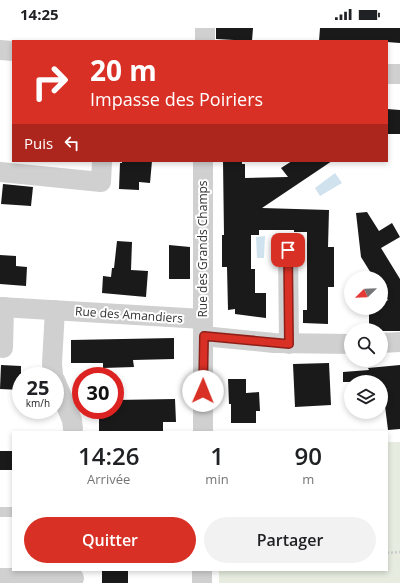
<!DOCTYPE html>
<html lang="fr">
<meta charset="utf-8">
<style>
body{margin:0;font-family:"Open Sans",sans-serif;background:#f2f2f2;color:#202124;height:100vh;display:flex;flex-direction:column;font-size:15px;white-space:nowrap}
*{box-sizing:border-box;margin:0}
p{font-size:13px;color:#757577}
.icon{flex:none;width:22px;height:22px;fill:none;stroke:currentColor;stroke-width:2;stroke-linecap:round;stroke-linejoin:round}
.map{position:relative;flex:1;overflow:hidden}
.details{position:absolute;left:12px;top:403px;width:376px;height:140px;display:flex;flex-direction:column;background:#fff;border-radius:0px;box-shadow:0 2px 6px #0003}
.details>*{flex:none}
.top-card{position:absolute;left:12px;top:12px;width:376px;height:122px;border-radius:0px;box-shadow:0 2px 6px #0003;background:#d93025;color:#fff;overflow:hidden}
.needle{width:26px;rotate:247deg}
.buttons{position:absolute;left:344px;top:243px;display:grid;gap:8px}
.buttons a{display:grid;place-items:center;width:44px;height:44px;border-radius:50%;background:#fff;box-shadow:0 2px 6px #0003;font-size:20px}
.speed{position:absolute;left:12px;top:339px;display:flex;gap:8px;font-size:20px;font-weight:700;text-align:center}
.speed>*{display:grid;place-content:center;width:52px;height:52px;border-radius:50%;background:#fff;box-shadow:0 2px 6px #0003;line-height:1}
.speed small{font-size:10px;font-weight:400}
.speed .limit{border:6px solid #d22;background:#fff;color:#111}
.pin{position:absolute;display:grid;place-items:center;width:34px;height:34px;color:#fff;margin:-17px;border-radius:8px;box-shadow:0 2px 6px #0006}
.me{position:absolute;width:44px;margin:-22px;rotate:1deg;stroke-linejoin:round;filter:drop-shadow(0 0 3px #0008)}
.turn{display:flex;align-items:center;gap:14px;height:84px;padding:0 12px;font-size:18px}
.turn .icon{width:52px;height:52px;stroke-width:2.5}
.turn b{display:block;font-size:28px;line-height:34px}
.then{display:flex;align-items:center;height:38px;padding:0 12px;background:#0003;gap:8px;font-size:15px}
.eta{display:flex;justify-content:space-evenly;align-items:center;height:68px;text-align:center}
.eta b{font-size:24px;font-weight:600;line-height:28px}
.primary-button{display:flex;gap:8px;margin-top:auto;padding:8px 12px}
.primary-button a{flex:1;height:46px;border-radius:24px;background:#d93025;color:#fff;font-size:16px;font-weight:600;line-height:46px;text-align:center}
.primary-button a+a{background:#f2f2f2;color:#202124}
.status{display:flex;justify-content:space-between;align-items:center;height:28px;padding:0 20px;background:#fff;direction:ltr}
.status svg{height:11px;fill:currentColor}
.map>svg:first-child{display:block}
.green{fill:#e6ecdf}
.water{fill:#cfe2ee}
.building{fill:#1a1a1a}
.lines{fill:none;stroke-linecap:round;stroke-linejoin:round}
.path{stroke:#cdcdcd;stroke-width:2.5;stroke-dasharray:2 2;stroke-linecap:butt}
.lane{stroke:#d0d0d0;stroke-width:10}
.street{stroke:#d0d0d0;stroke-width:20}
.route-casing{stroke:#8d1f18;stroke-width:10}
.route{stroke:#d93025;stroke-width:7}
.labels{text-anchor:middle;stroke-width:4;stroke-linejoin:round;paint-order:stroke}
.street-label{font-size:12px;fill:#333;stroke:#fff}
</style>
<div class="status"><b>14:25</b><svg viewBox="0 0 49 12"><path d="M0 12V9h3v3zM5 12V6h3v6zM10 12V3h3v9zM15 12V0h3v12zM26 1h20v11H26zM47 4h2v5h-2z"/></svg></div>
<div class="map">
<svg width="400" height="555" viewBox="0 0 400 555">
<rect width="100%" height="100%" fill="#fff"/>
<!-- green -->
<polygon class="green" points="387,414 400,414 400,555 219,555 219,542 387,542"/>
<!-- water -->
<g class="water">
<polygon points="335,145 342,155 320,168 315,160"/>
<polygon points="265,208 264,230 257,230 256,209"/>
</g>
<!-- building -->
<g class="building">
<polygon points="216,0 253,0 252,13 216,11"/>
<polygon points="320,0 400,0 400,15 387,14 387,13 319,13"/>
<polygon points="387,81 400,82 400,106 387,106"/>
<polygon points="122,133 152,133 150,155 139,154 139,162 119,161 120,135 122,135"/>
<polygon points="223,133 242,133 242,136 245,136 245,150 288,149 281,140 292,133 332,133 262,180 329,182 328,219 334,219 334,259 328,259 328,296 303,295 303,282 307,282 307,204 294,204 294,202 259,202 259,207 251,207 251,241 255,241 255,265 266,265 266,290 235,286 235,281 228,282 227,239 222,239 222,207 224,207"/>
<polygon points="3,156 33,159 31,178 1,176"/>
<polygon points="367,184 379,203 392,195 400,209 381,220 400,251 400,303 381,303 381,302 369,302 369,284 375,280 381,280 381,276 388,272 381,261 381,250 374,250 361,229 356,185"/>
<polygon points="117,213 132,214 131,242 148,243 146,269 102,265 103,248 111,249 112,240 114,240"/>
<polygon points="169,217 190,219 190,251 169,251"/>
<polygon points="0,227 16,228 16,238 27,239 26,258 0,256"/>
<polygon points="174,310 174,331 133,332 134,339 103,340 103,335 71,335 71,312"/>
<polygon points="329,335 331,377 295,379 293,336"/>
<polygon points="1,337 21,338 21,362 0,361"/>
<polygon points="400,337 400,401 388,402 382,354 343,354 343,344 369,342 368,340"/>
<polygon points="228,351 246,351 246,365 259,364 260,383 256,383 256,395 231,395 231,376 229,376"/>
<polygon points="175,371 176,394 163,394 163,404 99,404 99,382 115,382 115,372"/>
<rect x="0" y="423" width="13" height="19"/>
<rect x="102" y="542" width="26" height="13"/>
</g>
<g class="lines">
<!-- path -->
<polyline class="path" points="387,525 400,524"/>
<!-- lane -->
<polyline class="lane" points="0,484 13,484"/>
<!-- street -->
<g class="street">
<polyline points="205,13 205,0"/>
<polyline points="0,22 13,23"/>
<polyline points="387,46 400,46"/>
<polyline points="0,144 101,154 102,133"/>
<polyline points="288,223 289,316"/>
<polyline points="0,279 203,291"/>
<polyline points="203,308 274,315 351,316"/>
<polyline points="381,315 400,314"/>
<polyline points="3,320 4,279"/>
<polyline points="53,348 52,335 55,282"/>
<polyline points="55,352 72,392 73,401"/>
<polyline points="203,404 203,133"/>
<polyline points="202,542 202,555"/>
<polyline points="0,550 74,550"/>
</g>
</g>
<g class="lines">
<!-- route casing -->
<g class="route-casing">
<polyline id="route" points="203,363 204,308 289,316 288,222"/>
</g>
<!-- route -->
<use href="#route" class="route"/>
</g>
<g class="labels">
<!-- street labels -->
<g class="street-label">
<text transform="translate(203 221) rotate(-90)" y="4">Rue des Grands Champs</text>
<text transform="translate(129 287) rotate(4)" y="4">Rue des Amandiers</text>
</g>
</g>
</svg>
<div class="buttons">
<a><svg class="needle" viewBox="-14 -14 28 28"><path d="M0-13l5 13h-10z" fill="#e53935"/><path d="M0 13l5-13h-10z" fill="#757577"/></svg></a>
<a><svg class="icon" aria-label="search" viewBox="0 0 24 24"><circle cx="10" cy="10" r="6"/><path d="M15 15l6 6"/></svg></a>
<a><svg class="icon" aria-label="layers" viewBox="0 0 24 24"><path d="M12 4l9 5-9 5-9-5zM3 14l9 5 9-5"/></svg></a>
</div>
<div class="speed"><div>25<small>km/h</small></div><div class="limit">30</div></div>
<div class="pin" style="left:288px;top:222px;background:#d93025"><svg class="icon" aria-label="arrive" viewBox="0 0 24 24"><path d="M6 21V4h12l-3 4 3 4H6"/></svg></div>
<svg class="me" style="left:203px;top:363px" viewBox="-20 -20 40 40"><circle r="19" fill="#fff"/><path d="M0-13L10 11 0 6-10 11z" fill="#d93025"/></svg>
<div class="top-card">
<div class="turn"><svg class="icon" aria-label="right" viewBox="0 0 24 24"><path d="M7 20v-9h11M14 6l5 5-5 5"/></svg><div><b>20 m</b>Impasse des Poiriers</div></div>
<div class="then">Puis<svg class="icon" aria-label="left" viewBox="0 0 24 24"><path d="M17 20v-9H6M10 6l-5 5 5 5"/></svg></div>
</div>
<section class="details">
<div class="eta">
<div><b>14:26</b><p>Arrivée</p></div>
<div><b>1</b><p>min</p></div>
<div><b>90</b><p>m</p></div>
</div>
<div class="primary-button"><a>Quitter</a><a>Partager</a></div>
</section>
</div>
